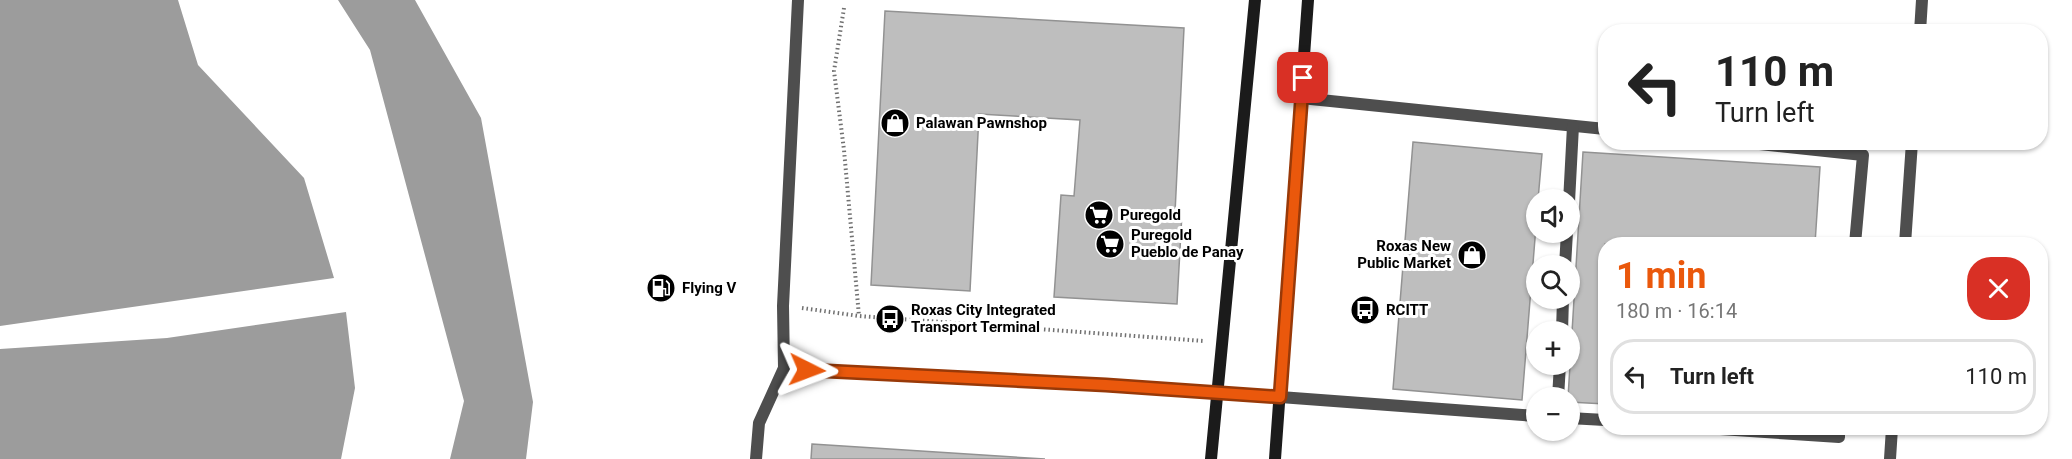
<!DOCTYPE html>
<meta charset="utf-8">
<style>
body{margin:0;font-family:Roboto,sans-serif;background:#f6f6f6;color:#222;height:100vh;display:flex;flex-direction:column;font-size:22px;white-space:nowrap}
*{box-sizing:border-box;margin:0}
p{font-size:20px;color:#767676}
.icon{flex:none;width:33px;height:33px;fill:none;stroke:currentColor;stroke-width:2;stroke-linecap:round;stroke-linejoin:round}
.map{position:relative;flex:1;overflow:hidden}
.drawer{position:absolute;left:1598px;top:237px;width:450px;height:198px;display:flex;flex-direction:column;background:#fff;border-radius:24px;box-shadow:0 2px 4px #0004}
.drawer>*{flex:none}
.banner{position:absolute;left:1598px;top:24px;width:450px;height:126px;border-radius:24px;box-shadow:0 2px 4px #0004;background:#fff;color:#222;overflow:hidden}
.tools{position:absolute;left:1526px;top:189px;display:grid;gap:12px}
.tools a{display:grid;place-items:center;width:54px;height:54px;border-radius:50%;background:#fff;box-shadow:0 2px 4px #0004;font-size:30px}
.pin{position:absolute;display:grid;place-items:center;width:51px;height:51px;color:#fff;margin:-26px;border-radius:12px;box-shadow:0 3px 9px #0006}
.me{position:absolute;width:66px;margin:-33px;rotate:93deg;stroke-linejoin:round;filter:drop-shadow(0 0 4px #0008)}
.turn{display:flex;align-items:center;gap:21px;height:126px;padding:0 18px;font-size:27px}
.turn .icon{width:78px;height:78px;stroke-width:2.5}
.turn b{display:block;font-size:42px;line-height:51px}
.round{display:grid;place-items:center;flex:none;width:63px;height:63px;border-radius:24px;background:#f6f6f6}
.overview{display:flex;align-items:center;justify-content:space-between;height:102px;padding:0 18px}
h1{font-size:36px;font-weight:700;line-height:45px;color:#ea580c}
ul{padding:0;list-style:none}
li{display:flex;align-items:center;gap:18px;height:75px;margin:0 12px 9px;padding:0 6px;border:3px solid #e0e0e0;border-radius:24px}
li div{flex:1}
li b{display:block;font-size:22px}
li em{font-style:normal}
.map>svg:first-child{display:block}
.water{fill:#9c9c9c}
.building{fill:#bebebe;stroke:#929292;stroke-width:1.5}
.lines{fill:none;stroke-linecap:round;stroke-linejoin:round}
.path{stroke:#707070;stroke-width:4;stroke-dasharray:1.5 3;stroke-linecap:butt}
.lane{stroke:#4e4e4e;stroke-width:12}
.street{stroke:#4e4e4e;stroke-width:12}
.secondary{stroke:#1b1b1b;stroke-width:12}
.route-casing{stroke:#983908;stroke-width:15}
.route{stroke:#ea580c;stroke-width:10}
.labels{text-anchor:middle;stroke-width:6;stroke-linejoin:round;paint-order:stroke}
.poi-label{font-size:15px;font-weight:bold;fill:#000;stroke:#fff;text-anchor:start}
</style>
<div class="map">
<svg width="2072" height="459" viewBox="0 0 2072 459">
<rect width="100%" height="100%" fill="#fff"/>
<!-- water -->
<g class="water">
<polygon points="0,0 178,0 198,65 304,178 334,278 0,326"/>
<polygon points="338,0 415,0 481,118 533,402 526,459 450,459 464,401 370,50"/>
<polygon points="346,312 355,388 341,459 0,459 0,349 167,338"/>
</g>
<!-- building -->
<g class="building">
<polygon points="885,11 1184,28 1175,213 1182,213 1177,304 1054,297 1061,195 1074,196 1080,120 979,114 970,291 871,285"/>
<polygon points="1413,142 1542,154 1538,200 1536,200 1536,226 1522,400 1393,389"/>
<polygon points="1583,152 1820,167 1815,244 1605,244 1605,404 1569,402 1568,398"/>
<polygon points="812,444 1045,459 811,459"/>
</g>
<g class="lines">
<!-- path -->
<g class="path">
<polyline points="844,8 834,71 844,150 859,316"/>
<polyline points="802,308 859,316 1204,341"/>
</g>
<!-- lane -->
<g class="lane">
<polyline points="1301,98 1605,129"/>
<polyline points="1741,142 1863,155 1855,244"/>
<polyline points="1569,202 1573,126"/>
<polyline points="1565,266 1567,232"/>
<polyline points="1562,332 1563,298"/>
<polyline points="1280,397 1536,416"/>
<polyline points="1558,398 1560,364"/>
<polyline points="1569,418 1605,420"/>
<polyline points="1705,428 1839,437 1839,428"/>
</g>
<!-- street -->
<g class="street">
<polyline points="1920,32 1922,0"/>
<polyline points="1905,244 1912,142"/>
<polyline points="784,368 1106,385 1280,397"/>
<polyline points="756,459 759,423 784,368 783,306 798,0"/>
<polyline points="1890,459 1892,428"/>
</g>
<!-- secondary -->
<g class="secondary">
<polyline points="1211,459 1255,0"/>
<polyline points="1275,459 1308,0"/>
</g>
</g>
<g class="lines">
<!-- route casing -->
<g class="route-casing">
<polyline id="route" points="807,370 1106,385 1280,397 1303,78"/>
</g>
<!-- route -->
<use href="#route" class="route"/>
</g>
<!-- icons -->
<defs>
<g id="shop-disc" transform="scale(1.5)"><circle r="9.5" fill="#000" stroke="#fff"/><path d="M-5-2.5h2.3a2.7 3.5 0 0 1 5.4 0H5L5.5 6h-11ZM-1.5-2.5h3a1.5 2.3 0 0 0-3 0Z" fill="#fff"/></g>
<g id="supermarket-disc" transform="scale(1.5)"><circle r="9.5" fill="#000" stroke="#fff"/><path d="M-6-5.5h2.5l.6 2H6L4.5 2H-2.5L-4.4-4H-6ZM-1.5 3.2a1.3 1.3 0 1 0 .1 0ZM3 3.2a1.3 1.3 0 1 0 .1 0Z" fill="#fff"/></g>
<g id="fuel-disc" transform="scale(1.5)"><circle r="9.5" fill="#000" stroke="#fff"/><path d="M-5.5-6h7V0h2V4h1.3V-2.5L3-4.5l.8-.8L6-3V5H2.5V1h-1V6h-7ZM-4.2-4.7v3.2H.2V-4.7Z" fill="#fff"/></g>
<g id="bus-disc" transform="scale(1.5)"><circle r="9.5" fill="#000" stroke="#fff"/><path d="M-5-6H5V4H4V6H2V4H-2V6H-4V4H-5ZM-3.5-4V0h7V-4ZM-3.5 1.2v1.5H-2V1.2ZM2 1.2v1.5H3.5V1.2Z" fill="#fff"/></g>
</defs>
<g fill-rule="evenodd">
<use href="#shop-disc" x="895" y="123"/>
<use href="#supermarket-disc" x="1099" y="215"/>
<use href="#supermarket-disc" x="1110" y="244"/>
<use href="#shop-disc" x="1472" y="255"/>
<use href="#fuel-disc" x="661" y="288"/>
<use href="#bus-disc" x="1365" y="310"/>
<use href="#bus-disc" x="890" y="319"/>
</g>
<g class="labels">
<!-- poi labels -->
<g class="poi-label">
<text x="916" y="128">Palawan Pawnshop</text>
<text x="1120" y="220">Puregold</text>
<text x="1131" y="240">Puregold<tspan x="1131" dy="17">Pueblo de Panay</tspan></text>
<text x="1451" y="251" text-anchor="end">Roxas New<tspan x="1451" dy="17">Public Market</tspan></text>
<text x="682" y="293">Flying V</text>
<text x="911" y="315">Roxas City Integrated<tspan x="911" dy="17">Transport Terminal</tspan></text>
<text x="1386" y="315">RCITT</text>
</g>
</g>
</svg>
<div class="tools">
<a><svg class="icon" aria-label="sound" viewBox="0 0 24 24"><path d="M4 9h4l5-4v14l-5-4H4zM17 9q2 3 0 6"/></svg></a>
<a><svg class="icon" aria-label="search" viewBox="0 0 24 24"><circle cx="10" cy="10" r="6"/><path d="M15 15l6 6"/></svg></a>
<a>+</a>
<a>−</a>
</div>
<div class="pin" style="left:1303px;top:78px;background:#d93025"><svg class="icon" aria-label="arrive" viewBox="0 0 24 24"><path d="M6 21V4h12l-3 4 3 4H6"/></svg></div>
<svg class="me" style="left:807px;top:370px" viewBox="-20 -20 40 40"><path d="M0-17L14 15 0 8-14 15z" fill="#ea580c" stroke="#fff" stroke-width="4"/></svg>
<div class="banner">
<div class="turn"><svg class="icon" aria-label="left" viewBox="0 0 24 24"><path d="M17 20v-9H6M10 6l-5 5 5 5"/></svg><div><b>110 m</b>Turn left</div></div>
</div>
<section class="drawer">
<div class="overview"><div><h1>1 min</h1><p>180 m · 16:14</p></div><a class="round" style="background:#d93025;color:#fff"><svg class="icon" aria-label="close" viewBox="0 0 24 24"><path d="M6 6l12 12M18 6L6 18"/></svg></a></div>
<ul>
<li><svg class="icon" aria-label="left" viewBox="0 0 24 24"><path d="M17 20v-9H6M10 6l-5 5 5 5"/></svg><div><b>Turn left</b></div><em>110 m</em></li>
</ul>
</section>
</div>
